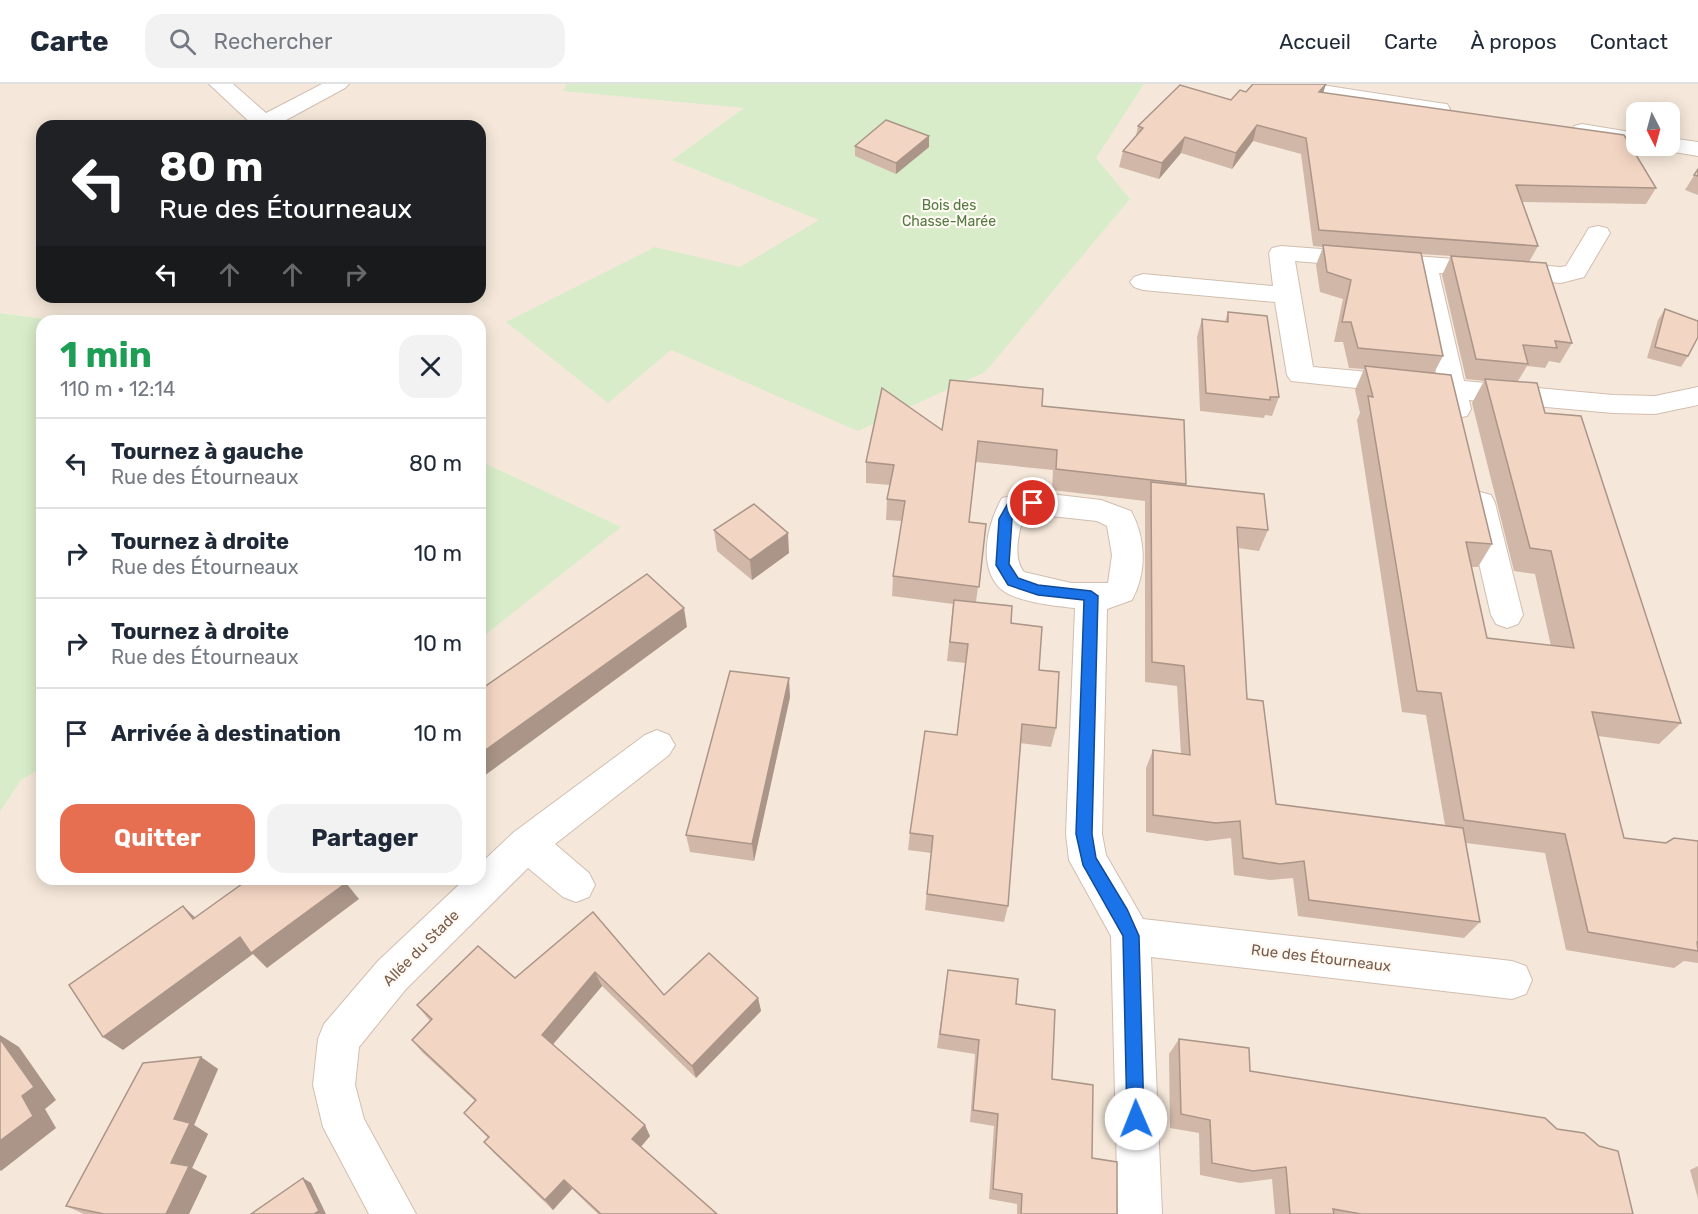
<!DOCTYPE html>
<html lang="fr">
<meta charset="utf-8">
<style>
body{margin:0;font-family:Rubik,sans-serif;background:#f2f2f3;color:#1f2937;height:100vh;display:flex;flex-direction:column;font-size:22px;white-space:nowrap}
*{box-sizing:border-box;margin:0}
p{font-size:20px;color:#747a83}
.icon{flex:none;width:33px;height:33px;fill:none;stroke:currentColor;stroke-width:2;stroke-linecap:round;stroke-linejoin:round}
.map{position:relative;flex:1;overflow:hidden}
.details{position:absolute;left:36px;top:231px;width:450px;height:570px;display:flex;flex-direction:column;background:#fff;border-radius:18px;box-shadow:0 3px 15px #0003}
.details>*{flex:none}
.top-card{position:absolute;left:36px;top:36px;width:450px;height:183px;border-radius:18px;box-shadow:0 3px 15px #0003;background:#202124;color:#fff;overflow:hidden}
.needle{width:39px;rotate:174deg}
.fabs{position:absolute;left:1626px;top:18px;display:grid;gap:12px}
.fabs a{display:grid;place-items:center;width:54px;height:54px;border-radius:12px;background:#fff;box-shadow:0 3px 15px #0003;font-size:30px}
.pin{position:absolute;display:grid;place-items:center;width:51px;height:51px;color:#fff;margin:-26px;border:3px solid #fff;border-radius:50%;box-shadow:0 2px 6px #0007}
.me{position:absolute;width:66px;margin:-33px;rotate:359deg;stroke-linejoin:round;filter:drop-shadow(0 0 4px #0008)}
.turn{display:flex;align-items:center;gap:21px;height:126px;padding:0 24px;font-size:27px}
.turn .icon{width:78px;height:78px;stroke-width:2.5}
.turn b{display:block;font-size:42px;line-height:51px}
.lanes{display:flex;align-items:center;height:57px;padding:0 24px;background:#0003;justify-content:center;gap:30px;direction:ltr}
.lanes .off{opacity:.35}
.round{display:grid;place-items:center;flex:none;width:63px;height:63px;border-radius:18px;background:#f2f2f3}
.overview{display:flex;align-items:center;justify-content:space-between;height:102px;padding:0 24px}
h1{font-size:36px;font-weight:700;line-height:45px;color:#1e9e55}
.button{display:flex;gap:12px;margin-top:auto;padding:12px 24px}
.button a{flex:1;height:69px;border-radius:18px;background:#e76f51;color:#fff;font-size:24px;font-weight:700;line-height:69px;text-align:center}
.button a+a{background:#f2f2f3;color:#1f2937}
ul{padding:0;list-style:none}
li{display:flex;align-items:center;gap:18px;height:90px;padding:0 24px;border-top:2px solid #e0e1e3}
li div{flex:1}
li b{display:block;font-size:22px}
li em{font-style:normal}
header{display:flex;align-items:center;gap:36px;box-sizing:border-box;height:84px;padding:0 30px;background:#fff;border-bottom:2px solid #e0e1e3}
header strong{font-size:28px}
nav{display:flex;gap:33px;margin-inline-start:auto;font-size:21px}
.search{width:420px;height:54px;background:#f2f2f3;display:flex;align-items:center;gap:15px;box-sizing:border-box;padding:0 21px;border-radius:18px;color:#747a83;font-size:22px}
.map>svg:first-child{display:block}
.residential{fill:#f5e8da;fill-rule:evenodd}
.green{fill:#d8ecc9}
.lines{fill:none;stroke-linecap:round;stroke-linejoin:round}
.minor-casing{stroke:#d1beb0;stroke-width:2}
.minor{fill:#fff;fill-rule:evenodd}
.wall{fill:#d1b7a8;fill-rule:evenodd}
.shaded-wall{fill:#aa9588}
.building{fill:#f3d5c3;stroke:#aa9588;stroke-width:1.5}
.route{fill:#1a73e8;stroke:#114b97;stroke-width:1.5}
.labels{text-anchor:middle;stroke-width:4.5;stroke-linejoin:round;paint-order:stroke}
.far-park-label{font-size:14px;fill:#537a41;stroke:#fffaf3}
.street-label{font-size:15px;fill:#7a5c4d;stroke:#fffaf3}
</style>
<header>
<strong>Carte</strong>
<div class="search"><svg class="icon" aria-label="search" viewBox="0 0 24 24"><circle cx="10" cy="10" r="6"/><path d="M15 15l6 6"/></svg>Rechercher</div>
<nav><a>Accueil</a><a>Carte</a><a>À propos</a><a>Contact</a></nav>
</header>
<div class="map">
<svg width="1698" height="1130" viewBox="0 0 1698 1130">
<rect width="100%" height="100%" fill="#fdf6ec"/>
<!-- residential -->
<path class="residential" d="M0,0H1698V1130H0V728L21,696L42,684V795H480V555L620,443L480,377V237H60L0,229ZM1636,28H1670V62H1636ZM42,42H480V213H42Z"/>
<!-- green -->
<g class="green">
<polygon points="567,0 1144,0 1096,74 1130,115 985,288 858,347 671,266 608,319 506,238 655,163 740,183 819,136 672,76 744,24 563,7"/>
<polygon points="0,229 60,237 42,237 42,684 21,696 0,728"/>
<polygon points="480,377 621,443 480,555"/>
</g>
<g class="lines">
<!-- minor casing -->
<g class="minor-casing">
<g id="minor">
<polygon points="209,0 233,0 266,29 322,0 349,0 345,4 275,42 254,42"/>
<polygon points="1262,0 1315,0 1439,19 1447,20 1450,25 1447,30 1439,31 1273,6 1266,4"/>
<polygon points="1582,40 1636,49 1636,62 1641,62 1636,63 1574,52 1571,47 1574,42"/>
<polygon points="1670,54 1698,58 1698,72 1662,66 1659,62 1670,62"/>
<path d="M1598,142L1607,144L1610,149L1584,193L1561,199L1439,189L1464,297L1613,311L1655,312L1698,303V321L1655,330L1613,329L1469,316L1471,325L1467,332L1457,334L1447,332L1440,313L1291,297L1287,291L1275,218L1143,206L1134,203L1130,198L1134,193L1143,190L1273,202L1269,169L1272,164L1281,162L1561,183L1566,182L1589,144ZM1295,177L1414,187L1437,294L1313,283Z"/>
<path d="M1033,408L1101,416L1131,427C1146,455 1147,488 1132,516L1107,525L1102,750L1106,771L1143,835L1512,877L1526,882L1532,896L1526,910L1512,915L1151,873L1162,1130H1118L1111,852L1069,776L1066,750L1075,524C1056,522 1017,518 1002,506C976,483 988,439 1002,414ZM1033,430L1097,437L1107,442L1112,471L1108,499H1071L1024,488C1012,473 1019,448 1024,431Z"/>
<polygon points="1480,408 1491,411 1495,419 1523,531 1518,540 1507,544 1496,540 1491,531 1465,419 1469,411"/>
<polygon points="657,646 669,651 675,661 669,671 555,760 589,789 595,801 589,813 576,818 563,813 528,784 406,905 359,963 355,1001 364,1035 416,1130 369,1130 323,1043 313,1001 318,955 324,940 378,877 465,795 480,795 480,780 514,748 645,651"/>
</g>
</g>
<!-- minor -->
<use href="#minor" class="minor"/>
</g>
<!-- wall -->
<g class="wall">
<path d="M1246,8L1323,9L1656,104L1646,120L1522,118L1538,162L1529,178L1572,259L1560,279L1549,277L1545,284L1527,282L1518,297L1545,329L1681,639L1659,660L1598,652L1624,754L1666,759L1698,757V879L1684,877L1674,884L1566,866L1545,769L1466,759L1480,838L1464,854L1298,832L1293,794L1270,796L1234,791L1231,754L1207,757L1146,748V684L1153,666L1181,670L1177,602L1145,598V417L1052,406L1053,386L976,378L969,438L986,440L976,518L1011,539L1039,586L1056,644L1051,663L1020,659L1008,822L1004,838L925,826L931,769L908,766L910,749L957,651L965,579L947,577L953,520L892,512L893,492L902,437L886,436L887,415L890,401L866,399V378L942,346L1042,322L1186,400V401L1268,446L1259,467L1238,464L1247,615L1276,720L1445,741L1426,631L1402,628L1357,336L1360,329L1355,306L1364,285L1349,284L1343,258H1334L1343,215L1320,208L1316,181L1323,163L1313,162L1301,70L1253,57L1232,85L1181,69L1159,95L1119,83L1123,67L1136,52L1138,42L1231,16ZM1421,170L1451,172L1442,191L1466,295L1484,297L1472,319L1514,487L1535,490L1551,562L1487,554L1471,483H1478L1492,460L1434,289L1443,272Z"/>
<polygon points="929,52 929,63 896,90 855,72 855,62"/>
<polygon points="1698,85 1698,111 1685,106"/>
<polygon points="1665,225 1688,272 1681,283 1647,274 1658,236"/>
<polygon points="1228,228 1279,313 1272,332 1265,331 1264,334 1200,327 1197,253 1202,235 1225,238"/>
<polygon points="714,446 789,469 752,496 717,467"/>
<polygon points="790,613 754,777 690,768 686,751"/>
<polygon points="593,828 664,911 758,914 761,927 696,994 602,902 553,960 650,1052 641,1063 717,1130 598,1130 572,1105 553,1126 494,1069 484,1058 488,1054 464,1029 475,1017 423,969 412,956 430,937 417,921 515,894"/>
<polygon points="948,886 1016,920 1052,995 1092,1074 1117,1130 1017,1130 1017,1120 989,1115 994,1042 970,1038 975,970 937,964"/>
<polygon points="1179,955 1250,987 1633,1130 1275,1130 1272,1095 1240,1099 1200,1091 1199,1049 1170,1044 1169,970"/>
<polygon points="201,973 218,985 194,1041 208,1050 192,1084 207,1092 189,1130 84,1130 66,1122"/>
<polygon points="1698,1082 1698,1115 1690,1086"/>
</g>
<!-- shaded-wall -->
<g class="shaded-wall">
<polygon points="1326,0 1321,16 1319,8"/>
<polygon points="1257,41 1253,57 1232,85 1236,69"/>
<polygon points="929,52 929,63 896,90 896,79"/>
<polygon points="1185,53 1181,69 1159,95 1162,79"/>
<polygon points="788,449 789,469 752,496 750,476"/>
<polygon points="684,524 687,543 480,695 480,670"/>
<polygon points="789,594 790,613 754,777 752,760"/>
<polygon points="346,799 359,815 267,884 253,870 123,966 103,953 240,853"/>
<polygon points="183,822 200,838 193,835"/>
<polygon points="595,888 602,902 550,964 542,951"/>
<polygon points="758,914 761,927 696,994 692,982"/>
<polygon points="0,951 19,963 56,1016 45,1025 56,1044 1,1087 0,1086 0,1057 22,1012 0,955"/>
<polygon points="201,973 218,985 194,1041 208,1050 192,1084 207,1092 189,1130 166,1130 171,1079 174,1035"/>
<polygon points="645,1041 650,1052 638,1066 632,1055"/>
<polygon points="303,1094 311,1099 326,1130 314,1130"/>
<polygon points="564,1096 572,1105 553,1126 545,1116"/>
</g>
<!-- building -->
<g class="building">
<polygon points="1253,0 1326,0 1319,8 1624,51 1656,104 1516,101 1538,162 1319,146 1306,54 1257,41 1236,69 1185,53 1162,79 1123,67 1143,44 1138,42 1180,1 1231,16 1240,6 1246,8"/>
<polygon points="886,36 929,52 896,79 855,62"/>
<polygon points="1698,85 1698,92 1694,91"/>
<polygon points="1323,161 1421,169 1443,272 1358,264 1351,238 1342,238 1351,196 1327,188"/>
<polygon points="1451,172 1546,179 1572,259 1555,257 1557,264 1523,261 1528,280 1476,275"/>
<polygon points="1665,225 1698,237 1698,253 1688,272 1655,263"/>
<polygon points="1228,228 1267,232 1279,313 1270,313 1270,316 1206,309 1202,235 1228,238"/>
<polygon points="1365,282 1451,291 1492,460 1466,458 1487,554 1574,564 1551,467 1530,464 1485,295 1537,299 1545,329 1581,332 1681,639 1592,628 1624,754 1666,759 1674,754 1698,757 1698,858 1697,858 1698,867 1588,848 1565,750 1464,736 1441,609 1417,607 1368,312 1373,313"/>
<polygon points="950,296 1043,305 1042,322 1184,336 1186,400 1056,385 1057,366 978,357 969,438 986,440 979,503 893,492 905,417 887,415 894,381 866,378 882,304 942,346"/>
<polygon points="1151,398 1264,410 1268,446 1237,443 1247,615 1263,617 1276,720 1463,744 1480,838 1309,816 1304,777 1280,780 1243,774 1240,737 1216,739 1153,731 1153,666 1190,671 1184,582 1152,578"/>
<polygon points="754,420 788,449 750,476 714,446"/>
<polygon points="647,490 684,524 480,670 480,606"/>
<polygon points="954,516 1012,522 1011,539 1042,543 1039,586 1059,588 1056,644 1022,640 1008,822 927,810 933,752 910,749 925,647 957,651 968,560 950,558"/>
<polygon points="730,587 789,594 752,760 686,751"/>
<polygon points="249,795 343,795 346,799 251,869 240,853 103,953 69,901 183,822 193,835"/>
<polygon points="593,828 664,911 709,869 758,914 692,982 595,888 542,951 645,1041 632,1055 717,1130 601,1130 564,1096 545,1116 484,1058 489,1053 464,1029 476,1016 412,956 432,935 417,921 478,862 515,894"/>
<polygon points="948,886 1018,895 1016,920 1055,926 1052,995 1093,1001 1092,1074 1117,1078 1117,1130 1021,1130 1022,1110 993,1105 998,1030 973,1026 979,956 940,950"/>
<polygon points="0,955 34,1003 22,1012 33,1032 0,1057"/>
<polygon points="1179,955 1249,964 1250,987 1545,1034 1557,1045 1584,1049 1599,1062 1618,1067 1633,1130 1361,1130 1333,1125 1334,1130 1290,1130 1286,1083 1253,1087 1212,1079 1210,1036 1181,1030"/>
<polygon points="201,973 174,1035 190,1039 171,1079 189,1082 166,1130 104,1130 66,1122 143,979"/>
<polygon points="303,1094 319,1127 314,1130 251,1130"/>
</g>
<!-- route -->
<polygon class="route" points="1033,414 1039,419 1037,422 1017,426 1012,435 1009,480 1018,494 1038,501 1091,507 1098,512 1092,750 1096,774 1127,825 1139,852 1144,1035 1142,1041 1136,1043 1129,1041 1127,1035 1123,852 1083,781 1076,750 1084,516 1038,511 1008,501 996,481 999,435 1008,419"/>
<g class="labels">
<!-- far-park labels -->
<g class="far-park-label">
<text x="949" y="126">Bois des<tspan x="949" dy="16">Chasse-Marée</tspan></text>
</g>
<!-- street labels -->
<g class="street-label">
<text transform="translate(421 864) rotate(-45)" y="5">Allée du Stade</text>
<text transform="translate(1321 874) rotate(7)" y="5">Rue des Étourneaux</text>
</g>
</g>
</svg>
<div class="fabs">
<a><svg class="needle" viewBox="-14 -14 28 28"><path d="M0-13l5 13h-10z" fill="#e53935"/><path d="M0 13l5-13h-10z" fill="#747a83"/></svg></a>
</div>
<div class="pin" style="left:1033px;top:419px;background:#d93025"><svg class="icon" aria-label="arrive" viewBox="0 0 24 24"><path d="M6 21V4h12l-3 4 3 4H6"/></svg></div>
<svg class="me" style="left:1136px;top:1035px" viewBox="-20 -20 40 40"><circle r="19" fill="#fff"/><path d="M0-13L10 11 0 6-10 11z" fill="#1a73e8"/></svg>
<div class="top-card">
<div class="turn"><svg class="icon" aria-label="left" viewBox="0 0 24 24"><path d="M17 20v-9H6M10 6l-5 5 5 5"/></svg><div><b>80 m</b>Rue des Étourneaux</div></div>
<div class="lanes"><svg class="icon" aria-label="left" viewBox="0 0 24 24"><path d="M17 20v-9H6M10 6l-5 5 5 5"/></svg><svg class="icon off" aria-label="ahead" viewBox="0 0 24 24"><path d="M12 20V5M6 11l6-6 6 6"/></svg><svg class="icon off" aria-label="ahead" viewBox="0 0 24 24"><path d="M12 20V5M6 11l6-6 6 6"/></svg><svg class="icon off" aria-label="right" viewBox="0 0 24 24"><path d="M7 20v-9h11M14 6l5 5-5 5"/></svg></div>
</div>
<section class="details">
<div class="overview"><div><h1>1 min</h1><p>110 m · 12:14</p></div><a class="round"><svg class="icon" aria-label="close" viewBox="0 0 24 24"><path d="M6 6l12 12M18 6L6 18"/></svg></a></div>
<ul>
<li><svg class="icon" aria-label="left" viewBox="0 0 24 24"><path d="M17 20v-9H6M10 6l-5 5 5 5"/></svg><div><b>Tournez à gauche</b><p>Rue des Étourneaux</p></div><em>80 m</em></li>
<li><svg class="icon" aria-label="right" viewBox="0 0 24 24"><path d="M7 20v-9h11M14 6l5 5-5 5"/></svg><div><b>Tournez à droite</b><p>Rue des Étourneaux</p></div><em>10 m</em></li>
<li><svg class="icon" aria-label="right" viewBox="0 0 24 24"><path d="M7 20v-9h11M14 6l5 5-5 5"/></svg><div><b>Tournez à droite</b><p>Rue des Étourneaux</p></div><em>10 m</em></li>
<li><svg class="icon" aria-label="arrive" viewBox="0 0 24 24"><path d="M6 21V4h12l-3 4 3 4H6"/></svg><div><b>Arrivée à destination</b></div><em>10 m</em></li>
</ul>
<div class="button"><a>Quitter</a><a>Partager</a></div>
</section>
</div>
